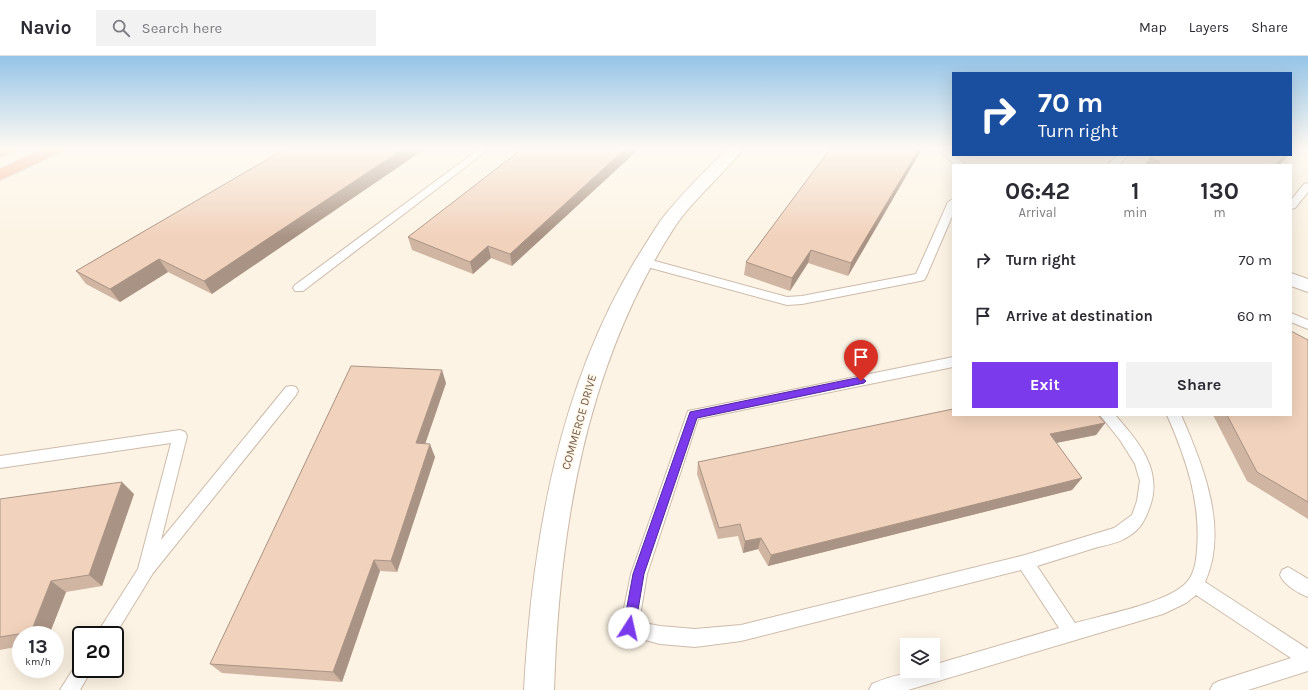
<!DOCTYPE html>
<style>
body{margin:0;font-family:Karla,sans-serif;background:#f2f2f3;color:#2b2b33;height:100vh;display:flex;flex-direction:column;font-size:15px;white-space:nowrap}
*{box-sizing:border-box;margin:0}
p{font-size:13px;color:#7c7c81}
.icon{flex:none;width:22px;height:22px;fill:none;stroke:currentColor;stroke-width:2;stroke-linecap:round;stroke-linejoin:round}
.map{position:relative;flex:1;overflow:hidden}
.sheet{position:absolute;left:952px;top:108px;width:340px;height:252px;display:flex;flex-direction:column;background:#fff;border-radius:0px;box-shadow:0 4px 16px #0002}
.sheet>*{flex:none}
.banner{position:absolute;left:952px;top:16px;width:340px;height:84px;border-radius:0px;box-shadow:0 4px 16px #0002;background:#1a4fa0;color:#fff;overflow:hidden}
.controls{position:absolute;left:900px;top:582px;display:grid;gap:8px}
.controls a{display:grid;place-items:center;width:40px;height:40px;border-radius:0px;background:#fff;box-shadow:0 4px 16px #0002;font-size:20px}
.speed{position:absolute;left:12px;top:570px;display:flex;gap:8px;font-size:20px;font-weight:700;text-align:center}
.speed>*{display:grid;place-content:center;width:52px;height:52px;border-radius:50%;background:#fff;box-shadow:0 4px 16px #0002;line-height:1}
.speed small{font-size:10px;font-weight:400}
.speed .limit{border:2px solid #111;border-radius:6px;background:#fff;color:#111}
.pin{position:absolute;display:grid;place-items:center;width:34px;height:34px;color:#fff;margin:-41px -17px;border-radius:50% 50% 50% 0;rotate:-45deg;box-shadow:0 0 4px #0007}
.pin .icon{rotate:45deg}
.me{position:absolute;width:44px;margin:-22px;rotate:10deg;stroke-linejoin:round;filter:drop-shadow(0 0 3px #0008)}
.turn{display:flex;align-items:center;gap:14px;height:84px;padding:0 20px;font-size:18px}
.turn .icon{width:52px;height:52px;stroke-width:2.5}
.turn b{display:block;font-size:28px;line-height:34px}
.eta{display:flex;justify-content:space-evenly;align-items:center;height:68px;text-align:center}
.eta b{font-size:24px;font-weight:700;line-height:28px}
.primary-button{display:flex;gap:8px;margin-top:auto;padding:8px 20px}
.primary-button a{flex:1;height:46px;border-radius:0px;background:#7c3aed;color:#fff;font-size:16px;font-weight:700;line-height:46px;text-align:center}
.primary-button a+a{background:#f2f2f3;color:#2b2b33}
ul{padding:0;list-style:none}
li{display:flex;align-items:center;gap:12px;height:56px;padding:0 20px}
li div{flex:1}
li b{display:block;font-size:15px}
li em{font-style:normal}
header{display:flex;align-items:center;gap:24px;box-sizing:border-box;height:56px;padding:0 20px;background:#fff;border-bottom:1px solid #e1e1e2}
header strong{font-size:19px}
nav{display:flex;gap:22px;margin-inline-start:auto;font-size:14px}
.search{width:280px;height:36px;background:#f2f2f3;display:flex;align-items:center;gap:10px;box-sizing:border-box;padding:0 14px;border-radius:0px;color:#7c7c81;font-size:15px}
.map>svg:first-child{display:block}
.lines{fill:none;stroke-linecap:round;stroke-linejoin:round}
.lane-casing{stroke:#cdbbaa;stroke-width:2}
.street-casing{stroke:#cdbbaa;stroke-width:2}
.highway-casing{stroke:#dbd4d0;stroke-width:2}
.lane{fill:#fff;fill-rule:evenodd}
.street{fill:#fff;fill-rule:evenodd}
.highway{fill:#f5b59b;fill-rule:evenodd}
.wall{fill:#cfb5a2}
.shaded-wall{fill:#a99384}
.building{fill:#f1d2bc;stroke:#a99384}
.route{fill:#7c3aed;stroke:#51269a}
.labels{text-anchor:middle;stroke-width:3;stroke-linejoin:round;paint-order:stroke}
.street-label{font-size:12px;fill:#745a4a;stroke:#fff7ea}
</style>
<header>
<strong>Navio</strong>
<div class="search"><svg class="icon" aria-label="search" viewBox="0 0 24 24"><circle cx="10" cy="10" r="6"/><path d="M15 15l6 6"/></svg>Search here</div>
<nav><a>Map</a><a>Layers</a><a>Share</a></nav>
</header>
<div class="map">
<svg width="1308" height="634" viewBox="0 0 1308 634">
<rect width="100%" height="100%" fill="#fcf3e4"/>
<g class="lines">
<!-- lane casing -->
<g class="lane-casing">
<g id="lane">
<polygon points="479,93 489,93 303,235 295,235 293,232 295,229"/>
<polygon points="938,93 947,93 966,109 955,109"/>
<polygon points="1118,99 1129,99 1118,109 1107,109"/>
<polygon points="1308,127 1308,136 1295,152 1291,153 1291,144 1304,128"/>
<polygon points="953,143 953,158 926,221 924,224 920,225 802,248 787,249 640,209 638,206 640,203 644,202 787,241 802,240 916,218 948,146"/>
<polygon points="1291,257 1308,264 1308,273 1291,266"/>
<path d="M953,301V311L698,363L647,518L639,566L660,570L695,573L741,569L1025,499L1114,472L1132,459L1137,445L1140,425L1135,408L1120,384L1100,359H1115C1139,386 1164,415 1149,453C1144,467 1138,476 1124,483C1117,487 1107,489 1098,491C1078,497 1057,504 1037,510L1075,567C1104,559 1162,548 1184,529C1194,520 1196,507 1197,494C1201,446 1186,402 1167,359H1181C1203,409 1229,473 1205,526L1308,593V615L1248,634H1210L1213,628L1219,625L1291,602L1196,539L1186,547L1163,558L908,634H869L872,628C892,619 911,615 933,615V609L1059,572L1021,514L741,585L695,591L660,588L623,578L620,572L631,518L688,355Z"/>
<polygon points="291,330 296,331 298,335 296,339 153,517 115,579 96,579 138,513 171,387 0,412 0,400 180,374 185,376 187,380 161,484 286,331"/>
<path d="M1288,511L1308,523V541C1298,537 1284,529 1280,519L1282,514Z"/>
<polygon points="81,605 81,613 92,613 80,634 60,634 77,607"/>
</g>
</g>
<!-- street casing -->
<g class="street-casing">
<g id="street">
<path d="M727,93H743C737,102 728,110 721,118C704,136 685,154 672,175C585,312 559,474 554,634H524C532,486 558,333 635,205C644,191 652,177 661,164C681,138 704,116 727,93Z"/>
<polygon points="1291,217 1308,223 1308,236 1291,230"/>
</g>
</g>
<!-- highway casing -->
<g class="highway-casing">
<g id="highway">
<polygon points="0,93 16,93 14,96 0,101"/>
<polygon points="43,93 63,93 61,96 0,124 0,113"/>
</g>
</g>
<!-- lane -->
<use href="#lane" class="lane"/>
<!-- street -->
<use href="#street" class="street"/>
<!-- highway -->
<use href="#highway" class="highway"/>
</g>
<!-- wall -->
<g class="wall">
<polygon points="285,93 212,238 168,216 120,246 86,228 76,215"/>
<polygon points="522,93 512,210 491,202 473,218 412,194 408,181"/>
<polygon points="830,93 921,93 919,98 848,220 808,207 790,235 744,219 746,206"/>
<polygon points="1289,99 1279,109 1145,109 1149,102"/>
<polygon points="1308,284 1308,463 1247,425 1213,359 1291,359"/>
<polygon points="446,327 425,388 435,401 397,516 380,515 342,626 222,617 210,608"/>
<polygon points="1105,367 1096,379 1056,387 1082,422 1072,434 768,510 758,493 743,497 738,480 718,483 697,418 698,406"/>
<polygon points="134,438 102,530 66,536 49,579 21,579 21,590 0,594 0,443"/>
</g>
<!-- shaded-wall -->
<g class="shaded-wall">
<polygon points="403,93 425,93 212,238 204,225"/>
<polygon points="625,93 639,93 512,210 510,198"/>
<polygon points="919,93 921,93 919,98 848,220 851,207"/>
<polygon points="1285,99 1289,99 1279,109 1275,109"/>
<polygon points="488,190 491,202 473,218 470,206"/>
<polygon points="811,194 808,207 790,235 792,222"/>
<polygon points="159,203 168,216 120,246 110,233"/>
<polygon points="442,314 446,327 421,400 416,387"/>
<polygon points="1105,367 1096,379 1041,390 1050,378"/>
<polygon points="430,388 435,401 397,516 391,505"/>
<polygon points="1082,422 1072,434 768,510 771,499"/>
<polygon points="122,426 134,438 102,530 89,519"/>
<polygon points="761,482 758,493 743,497 745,485"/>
<polygon points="374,504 380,515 342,626 333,616"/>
<polygon points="51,525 66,536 49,579 36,579 31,576"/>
</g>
<!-- building -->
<g class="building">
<polygon points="285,93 403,93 204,225 159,203 110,233 76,215"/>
<polygon points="522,93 625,93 510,198 488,190 470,206 408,181"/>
<polygon points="830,93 919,93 851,207 811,194 792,222 746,206"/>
<polygon points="1153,99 1285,99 1275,109 1157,109 1160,106 1149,102"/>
<polygon points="1291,275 1308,284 1308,446 1257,416 1227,359 1291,359"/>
<polygon points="351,310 442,314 416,387 430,388 391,505 374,504 333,616 210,608"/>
<polygon points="953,353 953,359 1098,359 1105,367 1050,378 1082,422 771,499 761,482 745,485 740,468 719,472 698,406"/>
<polygon points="122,426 89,519 51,525 31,576 0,581 0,443"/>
</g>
<!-- sky -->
<linearGradient id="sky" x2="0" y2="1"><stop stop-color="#95c4e7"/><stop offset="0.51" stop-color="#fefaf3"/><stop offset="1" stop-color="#fefaf3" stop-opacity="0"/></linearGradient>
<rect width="1308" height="181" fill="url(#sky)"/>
<!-- route -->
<polygon class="route" points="861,321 866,325 864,327 697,362 644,518 635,572 633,577 629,578 624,577 623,572 633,518 690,356"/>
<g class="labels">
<!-- street labels -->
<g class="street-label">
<text transform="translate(579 366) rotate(-74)" y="4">COMMERCE DRIVE</text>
</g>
</g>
</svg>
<div class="controls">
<a><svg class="icon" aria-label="layers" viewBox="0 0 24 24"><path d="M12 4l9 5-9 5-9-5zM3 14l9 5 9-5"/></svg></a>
</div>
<div class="speed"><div>13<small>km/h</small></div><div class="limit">20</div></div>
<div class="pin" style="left:861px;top:325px;background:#d93025"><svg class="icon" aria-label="arrive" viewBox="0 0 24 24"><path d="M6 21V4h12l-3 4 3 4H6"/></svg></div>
<svg class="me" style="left:629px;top:572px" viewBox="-20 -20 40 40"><circle r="19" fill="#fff"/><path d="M0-13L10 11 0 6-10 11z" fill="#7c3aed"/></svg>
<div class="banner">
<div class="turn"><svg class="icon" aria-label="right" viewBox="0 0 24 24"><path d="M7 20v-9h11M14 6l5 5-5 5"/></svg><div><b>70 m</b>Turn right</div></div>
</div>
<section class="sheet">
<div class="eta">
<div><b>06:42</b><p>Arrival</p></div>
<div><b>1</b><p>min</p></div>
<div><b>130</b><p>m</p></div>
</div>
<ul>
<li><svg class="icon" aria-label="right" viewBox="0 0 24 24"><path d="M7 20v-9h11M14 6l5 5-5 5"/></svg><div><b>Turn right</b></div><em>70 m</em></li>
<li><svg class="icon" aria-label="arrive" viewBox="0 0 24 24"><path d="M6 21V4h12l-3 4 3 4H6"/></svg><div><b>Arrive at destination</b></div><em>60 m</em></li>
</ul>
<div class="primary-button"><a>Exit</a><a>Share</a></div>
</section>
</div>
